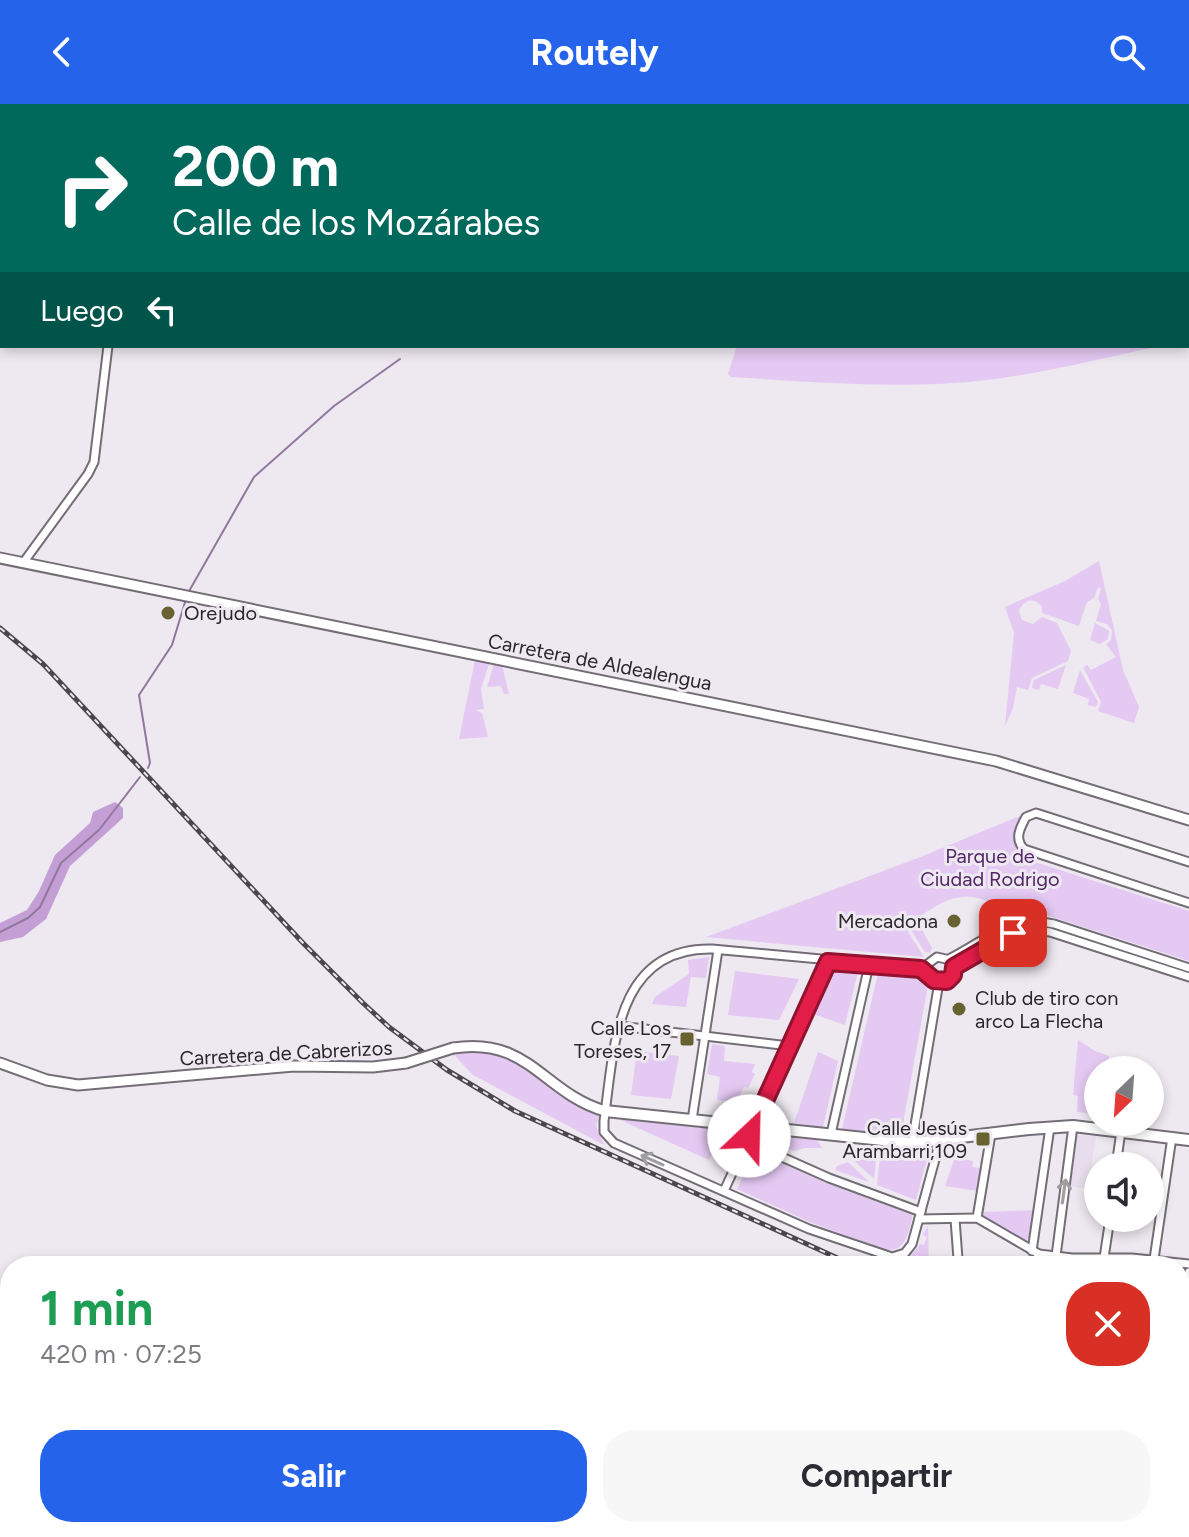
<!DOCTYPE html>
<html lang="es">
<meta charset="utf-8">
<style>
body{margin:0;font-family:Figtree,sans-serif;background:#f7f7f7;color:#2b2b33;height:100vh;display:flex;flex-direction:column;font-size:30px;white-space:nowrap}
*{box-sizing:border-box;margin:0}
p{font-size:26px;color:#7c7c81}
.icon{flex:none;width:44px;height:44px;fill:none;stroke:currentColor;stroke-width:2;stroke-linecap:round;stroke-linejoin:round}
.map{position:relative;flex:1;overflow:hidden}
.drawer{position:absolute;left:0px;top:1152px;width:1190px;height:282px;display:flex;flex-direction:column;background:#fff;border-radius:32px 32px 0 0;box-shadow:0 4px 12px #0003}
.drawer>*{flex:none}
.guide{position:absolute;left:0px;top:0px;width:1190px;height:244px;box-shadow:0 4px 12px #0003;background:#00695c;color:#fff;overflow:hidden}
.needle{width:52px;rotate:205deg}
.controls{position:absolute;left:1084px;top:952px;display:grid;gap:16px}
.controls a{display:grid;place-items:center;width:80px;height:80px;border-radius:50%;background:#fff;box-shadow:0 4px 12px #0003;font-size:40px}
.pin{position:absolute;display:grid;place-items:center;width:68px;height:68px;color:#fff;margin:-34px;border-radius:16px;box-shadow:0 4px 12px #0006}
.me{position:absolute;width:88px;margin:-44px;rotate:24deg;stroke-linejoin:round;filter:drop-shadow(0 0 6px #0008)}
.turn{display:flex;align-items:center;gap:28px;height:168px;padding:0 40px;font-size:36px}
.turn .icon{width:104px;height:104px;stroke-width:2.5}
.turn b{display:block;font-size:56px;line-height:68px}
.then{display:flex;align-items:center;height:76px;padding:0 40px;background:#0003;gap:16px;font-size:30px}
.round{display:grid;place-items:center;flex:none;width:84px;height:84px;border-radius:32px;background:#f7f7f7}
.summary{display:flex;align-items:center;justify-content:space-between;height:136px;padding:0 40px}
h1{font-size:48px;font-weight:700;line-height:60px;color:#1e9e55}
.cta{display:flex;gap:16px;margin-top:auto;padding:16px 40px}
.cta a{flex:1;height:92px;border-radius:32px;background:#2563eb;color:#fff;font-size:32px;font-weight:700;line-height:92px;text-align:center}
.cta a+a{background:#f7f7f7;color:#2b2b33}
header{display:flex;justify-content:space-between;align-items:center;height:104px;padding:0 40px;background:#2563eb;color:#fff;font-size:36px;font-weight:700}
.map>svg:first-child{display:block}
.built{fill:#e7dded}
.green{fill:#e4c9f2}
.forest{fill:#c49fd6}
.water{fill:#bd99cf;stroke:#91779e;stroke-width:2}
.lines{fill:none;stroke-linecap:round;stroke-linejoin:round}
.stream{stroke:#91779e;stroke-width:2}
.minor-casing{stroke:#736e76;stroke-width:11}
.tertiary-casing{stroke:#736e76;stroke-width:13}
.secondary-casing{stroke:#736e76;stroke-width:14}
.minor{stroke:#fff;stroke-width:7}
.tertiary{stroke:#fff;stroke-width:9}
.secondary{stroke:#fff;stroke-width:10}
.rail-casing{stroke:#4a474c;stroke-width:5}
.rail{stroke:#eee8f1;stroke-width:2;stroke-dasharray:6;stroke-linecap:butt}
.tertiary-bridge-casing{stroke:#736e76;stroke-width:13;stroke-linecap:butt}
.tertiary-bridge{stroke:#fff;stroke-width:9}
.oneway{stroke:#9f9ea0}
.route-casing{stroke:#92132f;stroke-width:20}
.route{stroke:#e11d48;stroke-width:14}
.poi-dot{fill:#67622f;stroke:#eee8f1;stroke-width:3}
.labels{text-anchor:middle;stroke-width:6;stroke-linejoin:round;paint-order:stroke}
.poi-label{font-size:20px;fill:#29272b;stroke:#eee8f1;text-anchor:end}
.street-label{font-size:20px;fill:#29272b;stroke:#eee8f1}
.park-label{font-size:20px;fill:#532667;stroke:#eee8f1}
</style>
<header><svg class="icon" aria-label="back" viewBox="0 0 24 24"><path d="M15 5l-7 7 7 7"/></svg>Routely<svg class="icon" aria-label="search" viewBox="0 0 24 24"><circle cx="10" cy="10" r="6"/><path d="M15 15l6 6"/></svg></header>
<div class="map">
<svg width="1189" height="1433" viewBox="0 0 1189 1433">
<rect width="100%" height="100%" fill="#eee8f1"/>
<!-- built -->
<g class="built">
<polygon points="1077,1031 1096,1032 1088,1085 1070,1082"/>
<polygon points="575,1424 627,1424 582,1433 535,1433"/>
</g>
<!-- green -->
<g class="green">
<path d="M737,242H1161C1103,254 1045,269 987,276C902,286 816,278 731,273L728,270Z"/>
<path d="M1099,457L1123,566L1139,603L1134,619L1098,607L1101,598L1083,563L1087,561L1091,566L1116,553L1106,540L1111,536L1112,526L1107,520L1096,517L1101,500L1098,495L1101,485L1098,483L1094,494L1087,498L1079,522L1042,509V503C1034,493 1024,495 1019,507L1022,516L1033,520L1042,513L1057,519L1071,547L1068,557L1032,574L1028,586L1017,583L1013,604L1005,622L1014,529L1005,503L1065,477Z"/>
<polygon points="1095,519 1109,527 1108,535 1100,540 1090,536"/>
<polygon points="475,556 489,560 481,585 484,605 476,606 482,609 488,633 459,635"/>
<polygon points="494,560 502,561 509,590 504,590 501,582 487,583"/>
<polygon points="1066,561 1058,585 1041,580 1039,586 1032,584 1034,576"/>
<polygon points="1080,566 1098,598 1096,603 1088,601 1089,595 1073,589"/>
<path d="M1020,712L1014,739L1022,754L1189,807V857L1015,801C1000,807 987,794 972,793C947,790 932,806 913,816L919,820L932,844L930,849L925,848L909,823L910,818L904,821L924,853L706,833L918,754Z"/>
<polygon points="709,853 706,874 691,873 686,903 652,900 655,893 689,870 688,856"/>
<polygon points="833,866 858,868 845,921 813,910"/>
<polygon points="735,867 799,875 779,916 728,911"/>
<polygon points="878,869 922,873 928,881 901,1031 842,1025"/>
<polygon points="1078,936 1095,947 1109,952 1109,966 1098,966 1098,1010 1077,1008 1078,992 1073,991"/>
<polygon points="712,940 725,942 724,957 755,960 752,968 755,970 748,984 744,983 736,998 717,996 720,973 707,970"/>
<polygon points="473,945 508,951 596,1009 599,1012 596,1022 604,1041 473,971 456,953 454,947"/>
<polygon points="637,947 679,952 671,995 631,991"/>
<polygon points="818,948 838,957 823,1023 794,1019"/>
<polygon points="618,1015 722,1026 709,1056"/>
<polygon points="763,1030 817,1036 822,1044 806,1044 794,1047 762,1033"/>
<polygon points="881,1043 929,1048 916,1096 877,1081"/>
<path d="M755,1047L826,1079L913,1111C908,1128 907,1147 886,1146L812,1119L737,1085Z"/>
<polygon points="877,1047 874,1075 849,1052 849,1050 871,1050"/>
<polygon points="962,1055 973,1057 972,1063 981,1064 977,1087 945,1082 954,1056"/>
<polygon points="848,1058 869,1078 835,1066 837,1062"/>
<polygon points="1035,1106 1031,1132 1024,1138 983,1113 984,1108"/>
<polygon points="928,1122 929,1162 916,1162 907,1157 920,1140 924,1141 927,1133 923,1131"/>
</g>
<!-- forest -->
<polygon class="forest" points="115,698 123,704 123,714 70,762 46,815 23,833 0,838 0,819 27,806 39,787 55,751 90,719 93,708"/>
<!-- water -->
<polygon class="water" points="0,0 181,0 2,2 0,126"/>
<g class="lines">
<!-- stream -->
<g class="stream">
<polyline points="188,489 254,373 334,302 400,255"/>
<polyline points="148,664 150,659 139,591 172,541 186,495"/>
<polyline points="0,828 28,814 40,803 61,759 99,726 140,673"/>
</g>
<!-- minor casing -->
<g class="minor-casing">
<g id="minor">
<polyline points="436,0 444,2"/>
<polyline points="541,0 542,2"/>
<polyline points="647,0 647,2"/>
<polyline points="232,2 234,0"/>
<polyline points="400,2 402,0"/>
<polyline points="1188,156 1189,156"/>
<polyline points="23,459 88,370 94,358 108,242"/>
<path d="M1189,758L1036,709L1026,713C1020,724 1014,735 1024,745L1189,799"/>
<path d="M949,855C985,837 1011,810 1054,820L1189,864"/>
<path d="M954,863C984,844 1012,821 1050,828L1189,873"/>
<polyline points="921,865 937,853 950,856"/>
<polyline points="619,922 789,942"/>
<polyline points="692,1016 718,846"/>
<polyline points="831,1030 869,861"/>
<polyline points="746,1037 829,1074 921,1108"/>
<path d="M940,1037L912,1140L905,1149L892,1153L809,1125L614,1039L604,1028V1017C614,947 614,843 712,845L918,864L939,878C949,877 953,873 954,863"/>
<polyline points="912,1039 939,878"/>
<polyline points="1116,1062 1121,1027"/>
<polyline points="724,1087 828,858"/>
<polyline points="977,1114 991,1030"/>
<polyline points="919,1115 977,1114 1039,1150 1072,1154 1132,1154 1189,1160"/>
<polyline points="955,1115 958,1155 962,1162"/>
<polyline points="1032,1147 1050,1023"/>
<polyline points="1056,1152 1073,1022"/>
<polyline points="1104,1154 1110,1114"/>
<polyline points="1032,1162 1039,1150"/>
<polyline points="1153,1162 1172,1033"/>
<polyline points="1180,1228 1189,1168"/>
<polyline points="1180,1274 1184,1246"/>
<polyline points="1180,1388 1189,1388"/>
<polyline points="1157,1424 1159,1433"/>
</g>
</g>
<!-- tertiary casing -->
<g class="tertiary-casing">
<g id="tertiary">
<polyline points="0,454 996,657 1189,716"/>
<path d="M453,944C529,932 543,989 605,1007"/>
<polyline points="0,959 47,976 78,981 294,962 373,963 406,959"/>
</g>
</g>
<!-- secondary casing -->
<g class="secondary-casing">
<polyline id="secondary" points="605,1007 912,1039 1029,1025 1073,1022 1189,1036"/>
</g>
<!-- minor -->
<use href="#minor" class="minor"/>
<!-- tertiary -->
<use href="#tertiary" class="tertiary"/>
<!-- secondary -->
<use href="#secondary" class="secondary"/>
<!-- rail casing -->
<g class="rail-casing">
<g id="rail">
<polyline points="0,524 43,560 303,839 363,899 389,923 447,966 515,1007 855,1162"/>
<polyline points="1180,1301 1189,1303"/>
<polyline points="1180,1371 1189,1371"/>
<polyline points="553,1433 600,1424"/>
</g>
</g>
<!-- rail -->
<use href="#rail" class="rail"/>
<!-- tertiary-bridge casing -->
<g class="tertiary-bridge-casing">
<polyline id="tertiary-bridge" points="406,959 453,944"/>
</g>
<!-- tertiary-bridge -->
<use href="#tertiary-bridge" class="tertiary-bridge"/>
</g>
<!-- one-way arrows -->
<defs><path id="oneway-shaft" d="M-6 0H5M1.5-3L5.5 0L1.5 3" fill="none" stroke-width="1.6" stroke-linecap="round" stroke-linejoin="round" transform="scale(2)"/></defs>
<g class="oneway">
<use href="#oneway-shaft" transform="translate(652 1056) rotate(-156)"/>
<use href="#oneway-shaft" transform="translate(1064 1087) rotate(-82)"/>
</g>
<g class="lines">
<!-- route casing -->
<g class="route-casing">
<polyline id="route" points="749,1032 828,858 921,865 934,876 947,877 953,871 954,863 1013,829"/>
</g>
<!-- route -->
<use href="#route" class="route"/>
</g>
<!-- markers -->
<g class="poi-dot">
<circle cx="168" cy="509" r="8"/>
<circle cx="954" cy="817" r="8"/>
<circle cx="959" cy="905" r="8"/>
<rect x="679" y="927" width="16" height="16" rx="4"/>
<rect x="975" y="1027" width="16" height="16" rx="4"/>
</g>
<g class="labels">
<!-- poi labels -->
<g class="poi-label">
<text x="184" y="516" text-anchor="start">Orejudo</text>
<text x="938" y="824">Mercadona</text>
<text x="975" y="901" text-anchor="start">Club de tiro con<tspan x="975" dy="23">arco La Flecha</tspan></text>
<text x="671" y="931">Calle Los<tspan x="671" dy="23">Toreses, 17</tspan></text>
<text x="967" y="1031">Calle Jesús<tspan x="967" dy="23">Arambarri,109</tspan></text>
</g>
<!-- street labels -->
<g class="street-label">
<text transform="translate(600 558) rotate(11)" y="7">Carretera de Aldealengua</text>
<text transform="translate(286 949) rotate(-3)" y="7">Carretera de Cabrerizos</text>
</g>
<!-- park labels -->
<g class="park-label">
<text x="990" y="759">Parque de<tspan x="990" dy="23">Ciudad Rodrigo</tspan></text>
</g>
</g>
</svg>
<div class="controls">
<a><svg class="needle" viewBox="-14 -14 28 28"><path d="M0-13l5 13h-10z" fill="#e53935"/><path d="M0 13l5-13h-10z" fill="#7c7c81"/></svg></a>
<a><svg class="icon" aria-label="sound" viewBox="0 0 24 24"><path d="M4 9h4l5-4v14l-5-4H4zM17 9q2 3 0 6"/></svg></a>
</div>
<div class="pin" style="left:1013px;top:829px;background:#d93025"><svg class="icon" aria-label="arrive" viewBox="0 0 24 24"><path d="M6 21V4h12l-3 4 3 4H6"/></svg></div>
<svg class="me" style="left:749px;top:1032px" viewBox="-20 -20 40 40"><circle r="19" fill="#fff"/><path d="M0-13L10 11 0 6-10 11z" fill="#e11d48"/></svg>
<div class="guide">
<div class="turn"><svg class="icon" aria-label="right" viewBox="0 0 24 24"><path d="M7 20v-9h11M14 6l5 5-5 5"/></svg><div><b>200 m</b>Calle de los Mozárabes</div></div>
<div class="then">Luego<svg class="icon" aria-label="left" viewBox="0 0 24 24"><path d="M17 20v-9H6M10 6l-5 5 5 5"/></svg></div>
</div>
<section class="drawer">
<div class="summary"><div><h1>1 min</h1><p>420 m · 07:25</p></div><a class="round" style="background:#d93025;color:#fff"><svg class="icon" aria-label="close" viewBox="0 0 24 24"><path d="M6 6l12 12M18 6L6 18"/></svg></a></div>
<div class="cta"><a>Salir</a><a>Compartir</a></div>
</section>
</div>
